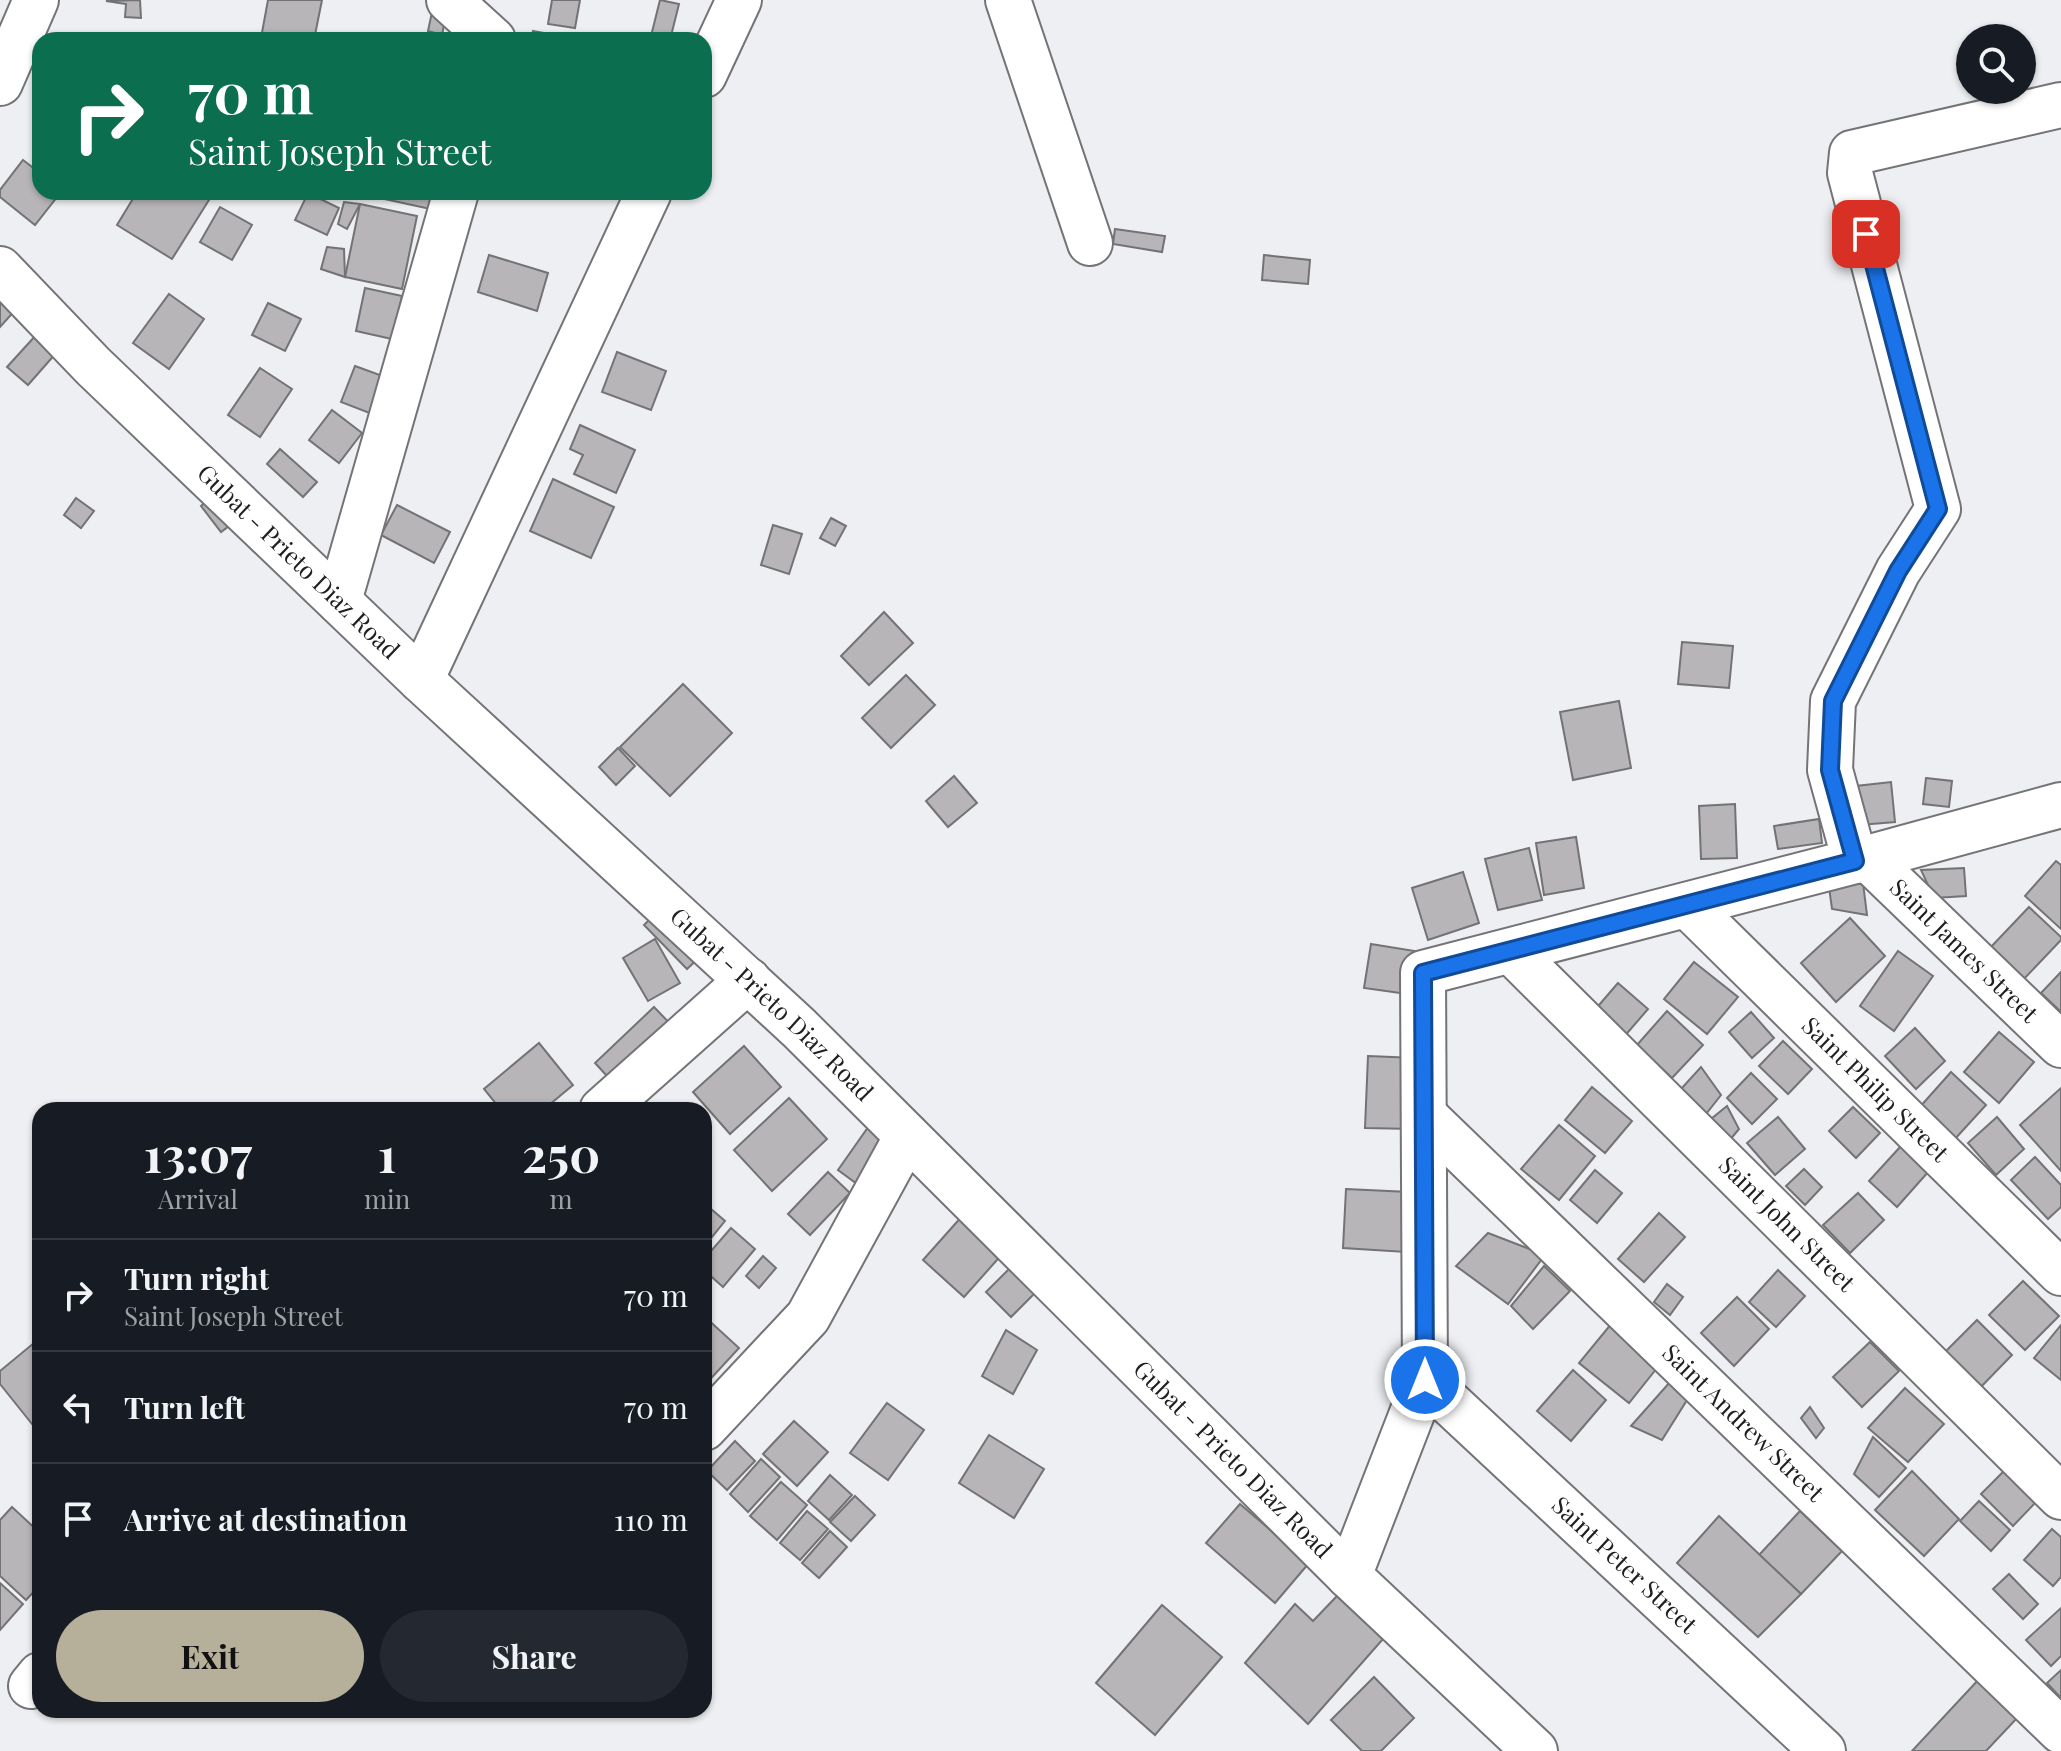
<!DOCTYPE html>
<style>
body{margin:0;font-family:"Playfair Display",serif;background:#242831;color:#f1f3f6;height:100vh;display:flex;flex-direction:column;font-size:30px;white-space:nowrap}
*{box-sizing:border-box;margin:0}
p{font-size:26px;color:#9ea1a6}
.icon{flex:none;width:44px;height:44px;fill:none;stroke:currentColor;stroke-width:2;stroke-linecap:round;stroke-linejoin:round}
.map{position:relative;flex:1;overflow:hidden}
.details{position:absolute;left:32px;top:1102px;width:680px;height:616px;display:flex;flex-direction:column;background:#171b24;border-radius:24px;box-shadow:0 2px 6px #0004}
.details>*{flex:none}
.hud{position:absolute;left:32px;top:32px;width:680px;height:168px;border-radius:24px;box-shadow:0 2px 6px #0004;background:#0b6e4f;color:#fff;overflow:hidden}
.controls{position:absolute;left:1956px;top:24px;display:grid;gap:16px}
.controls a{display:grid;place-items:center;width:80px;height:80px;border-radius:50%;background:#171b24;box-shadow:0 2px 6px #0004;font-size:40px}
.pin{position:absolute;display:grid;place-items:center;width:68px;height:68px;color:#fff;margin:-34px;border-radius:16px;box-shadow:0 4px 12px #0006}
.me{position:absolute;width:88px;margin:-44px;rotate:0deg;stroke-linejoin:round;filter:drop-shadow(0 0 6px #0008)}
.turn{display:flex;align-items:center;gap:28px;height:168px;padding:0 24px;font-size:36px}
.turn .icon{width:104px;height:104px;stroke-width:2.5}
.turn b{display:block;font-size:56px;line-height:68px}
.eta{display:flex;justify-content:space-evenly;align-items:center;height:136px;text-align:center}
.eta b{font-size:48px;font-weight:700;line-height:56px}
.primary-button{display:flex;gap:16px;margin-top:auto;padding:16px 24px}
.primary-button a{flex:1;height:92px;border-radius:48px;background:#b6af9a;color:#111;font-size:32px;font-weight:700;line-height:92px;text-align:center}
.primary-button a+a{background:#242831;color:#f1f3f6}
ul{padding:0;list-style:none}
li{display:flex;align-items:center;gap:24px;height:112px;padding:0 24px;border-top:2px solid #363941}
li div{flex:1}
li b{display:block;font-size:30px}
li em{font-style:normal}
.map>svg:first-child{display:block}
.building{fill:#b7b5b8;stroke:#737275;stroke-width:2}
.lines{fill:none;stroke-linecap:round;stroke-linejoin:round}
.minor-casing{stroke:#747478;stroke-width:48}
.major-casing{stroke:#747478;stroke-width:48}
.minor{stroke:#fff;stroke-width:44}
.major{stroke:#fff;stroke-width:44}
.route-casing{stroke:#114b97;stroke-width:20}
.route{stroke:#1a73e8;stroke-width:14}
.labels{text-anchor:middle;stroke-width:7;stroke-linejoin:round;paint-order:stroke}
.street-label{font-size:24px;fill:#202022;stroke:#fcfcff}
</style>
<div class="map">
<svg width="2061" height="1751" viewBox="0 0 2061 1751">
<rect width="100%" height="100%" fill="#eeeff2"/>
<!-- building -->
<g class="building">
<polygon points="140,0 141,18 125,17 126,4 106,1"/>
<polygon points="268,0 322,0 314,40 261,38"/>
<polygon points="552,0 580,0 575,28 548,24"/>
<polygon points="660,0 679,4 670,40 650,40"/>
<polygon points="432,12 446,15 442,35 428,31"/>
<polygon points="533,31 582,40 531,40"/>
<polygon points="23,160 40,173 40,192 61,192 35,225 0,197 0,190"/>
<polygon points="137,192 214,192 172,259 117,225"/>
<polygon points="352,192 444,192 440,211"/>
<polygon points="308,193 339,208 327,235 295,220"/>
<polygon points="344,202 360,204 347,229 338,224"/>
<polygon points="360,204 417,216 402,289 345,277"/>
<polygon points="220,207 252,225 232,260 200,242"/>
<polygon points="1115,229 1165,236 1162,252 1113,244"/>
<polygon points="327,247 344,249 345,277 321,269"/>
<polygon points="489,255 548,273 537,311 478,292"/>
<polygon points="1264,255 1310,260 1308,284 1262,280"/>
<polygon points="365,288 402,296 392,339 356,331"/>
<polygon points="0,290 18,307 0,327"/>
<polygon points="169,294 204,319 169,369 133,343"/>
<polygon points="268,303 301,319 285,351 252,335"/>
<polygon points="37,334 57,352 28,385 7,367"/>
<polygon points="617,352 666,371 651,410 602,392"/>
<polygon points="355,366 399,382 385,419 341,402"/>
<polygon points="260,368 292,389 260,437 228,415"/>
<polygon points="332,410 362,433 339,463 309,440"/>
<polygon points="580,425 635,450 616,493 574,474 583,455 570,449"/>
<polygon points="280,449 317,482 303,497 267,464"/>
<polygon points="553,479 614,507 591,558 530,531"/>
<polygon points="217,493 237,520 221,532 201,506"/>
<polygon points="76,498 94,511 81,528 64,515"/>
<polygon points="397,505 450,532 434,563 381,535"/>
<polygon points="831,518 846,526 835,546 820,538"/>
<polygon points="773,525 802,534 789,574 761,565"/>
<polygon points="884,612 913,643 869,685 841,656"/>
<polygon points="1682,642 1733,646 1729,688 1678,684"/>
<polygon points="906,675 935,705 891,748 862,718"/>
<polygon points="683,684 732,733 670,796 620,747"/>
<polygon points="1619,701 1631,768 1573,780 1560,712"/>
<polygon points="618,748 635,766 616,785 599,767"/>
<polygon points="954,776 977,803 948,827 926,801"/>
<polygon points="1926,778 1952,781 1949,807 1923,804"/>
<polygon points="1891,782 1895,822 1860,825 1856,786"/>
<polygon points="1735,804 1737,858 1701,859 1699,806"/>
<polygon points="1819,819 1822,843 1778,849 1774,826"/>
<polygon points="1576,837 1584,888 1544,895 1536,843"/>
<polygon points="1529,848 1542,900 1498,910 1485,859"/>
<polygon points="2056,861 2061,865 2061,929 2025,896"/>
<polygon points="1964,868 1966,896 1934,898 1921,870"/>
<polygon points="1463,872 1479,923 1428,940 1412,888"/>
<polygon points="1863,883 1867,915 1832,909 1829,887"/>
<polygon points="2029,907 2061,937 2061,940 2022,981 1989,949"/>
<polygon points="661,908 704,953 687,969 644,925"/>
<polygon points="1850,918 1885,956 1836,1002 1801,963"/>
<polygon points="655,939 680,983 648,1001 623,958"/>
<polygon points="1371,944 1421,952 1415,995 1364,988"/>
<polygon points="1898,951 1933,976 1894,1031 1860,1006"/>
<polygon points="1694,962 1738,997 1707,1034 1664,999"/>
<polygon points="2061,972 2061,1012 2041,993"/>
<polygon points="1618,983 1648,1009 1623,1038 1593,1012"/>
<polygon points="654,1007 679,1033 619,1089 595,1063"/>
<polygon points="1667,1011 1703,1045 1672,1078 1637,1045"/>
<polygon points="1751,1012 1774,1038 1752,1058 1729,1032"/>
<polygon points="1915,1028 1945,1061 1916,1089 1885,1056"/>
<polygon points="1999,1032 2034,1062 1999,1103 1964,1072"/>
<polygon points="1783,1041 1812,1069 1788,1094 1759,1066"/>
<polygon points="539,1043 573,1085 543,1110 501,1110 484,1089"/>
<polygon points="744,1046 781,1087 730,1134 693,1092"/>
<polygon points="1368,1056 1416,1058 1414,1129 1365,1128"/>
<polygon points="1701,1067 1721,1095 1706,1114 1681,1089"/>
<polygon points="1951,1072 1986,1105 1954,1140 1919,1108"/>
<polygon points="1751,1073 1777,1099 1752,1124 1727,1098"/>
<polygon points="1592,1087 1632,1121 1605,1153 1565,1120"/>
<polygon points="2061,1088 2061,1171 2020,1125"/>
<polygon points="789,1098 827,1139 772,1191 734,1150"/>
<polygon points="1727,1106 1739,1129 1729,1141 1711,1119"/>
<polygon points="1853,1107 1880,1133 1856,1158 1829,1131"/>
<polygon points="876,1116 902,1134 864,1189 838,1170"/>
<polygon points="1778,1117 1805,1149 1775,1175 1747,1143"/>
<polygon points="1997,1117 2024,1149 1996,1175 1968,1143"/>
<polygon points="1559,1125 1595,1156 1559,1200 1521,1169"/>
<polygon points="1901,1146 1929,1171 1897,1207 1869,1181"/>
<polygon points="2035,1157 2061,1185 2061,1207 2048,1219 2011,1180"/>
<polygon points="1804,1169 1822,1187 1805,1205 1786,1186"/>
<polygon points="1595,1170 1622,1193 1597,1223 1570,1200"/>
<polygon points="828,1172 850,1193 810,1235 788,1214"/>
<polygon points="1346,1189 1409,1192 1406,1252 1343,1248"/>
<polygon points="1858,1193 1884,1220 1850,1253 1823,1225"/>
<polygon points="704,1203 725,1221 704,1247"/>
<polygon points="1659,1213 1685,1237 1644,1282 1618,1259"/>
<polygon points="964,1214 1005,1251 964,1297 923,1260"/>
<polygon points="731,1228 755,1249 723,1287 704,1270 704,1259"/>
<polygon points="1488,1233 1545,1255 1508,1304 1456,1266"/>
<polygon points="763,1256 776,1268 759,1288 746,1276"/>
<polygon points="1012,1266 1037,1291 1011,1317 986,1292"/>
<polygon points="1544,1266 1570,1291 1533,1329 1511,1306"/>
<polygon points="1778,1270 1805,1296 1776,1327 1749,1302"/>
<polygon points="2023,1281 2059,1316 2025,1350 1989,1315"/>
<polygon points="1667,1284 1683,1297 1670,1315 1654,1302"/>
<polygon points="1737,1297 1769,1329 1734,1366 1701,1333"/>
<polygon points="704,1316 739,1348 704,1386"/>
<polygon points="1977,1320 2012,1355 1976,1392 1941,1356"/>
<polygon points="1612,1323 1661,1363 1629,1403 1579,1363"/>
<polygon points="2061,1325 2061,1380 2034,1358"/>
<polygon points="1006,1330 1037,1350 1013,1394 982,1376"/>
<polygon points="40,1338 40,1434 0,1384 0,1371"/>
<polygon points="1870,1342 1899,1371 1862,1407 1833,1377"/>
<polygon points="1573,1370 1606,1400 1571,1441 1537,1411"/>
<polygon points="1670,1382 1687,1400 1662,1440 1631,1426"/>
<polygon points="1905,1388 1944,1424 1908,1462 1868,1428"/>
<polygon points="887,1403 924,1430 888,1480 850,1453"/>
<polygon points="1810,1407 1824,1428 1816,1438 1801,1418"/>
<polygon points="794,1421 828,1452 797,1486 763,1454"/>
<polygon points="989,1435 1044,1469 1014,1518 959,1483"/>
<polygon points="1873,1437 1906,1468 1879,1497 1854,1474"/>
<polygon points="735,1441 755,1461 727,1490 707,1471"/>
<polygon points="761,1459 780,1477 748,1512 730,1494"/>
<polygon points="1912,1471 1959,1519 1924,1556 1875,1510"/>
<polygon points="2004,1471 2036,1502 2013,1526 1981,1494"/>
<polygon points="830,1475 852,1495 829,1520 808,1501"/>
<polygon points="781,1482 807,1505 777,1540 750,1516"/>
<polygon points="855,1496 875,1515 851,1541 830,1522"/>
<polygon points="1979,1501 2010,1530 1991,1551 1960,1521"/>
<polygon points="1240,1504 1309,1563 1275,1603 1206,1543"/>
<polygon points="12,1507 40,1533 40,1585 26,1600 0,1576 0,1520"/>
<polygon points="807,1511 828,1529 800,1560 780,1543"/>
<polygon points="1800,1511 1842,1551 1801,1594 1759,1555"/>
<polygon points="1719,1516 1801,1594 1758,1637 1677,1563"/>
<polygon points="2052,1529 2061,1537 2061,1577 2053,1586 2024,1560"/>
<polygon points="830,1531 847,1547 819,1578 802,1563"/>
<polygon points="2009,1574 2038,1604 2023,1619 1993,1589"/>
<polygon points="0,1583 23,1604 0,1630"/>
<polygon points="1337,1596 1383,1639 1308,1724 1245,1663 1295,1604 1313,1621"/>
<polygon points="1162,1605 1222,1657 1155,1735 1096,1683"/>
<polygon points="2061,1608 2061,1656 2051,1666 2026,1640"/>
<polygon points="2061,1670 2061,1698 2047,1683"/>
<polygon points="1374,1677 1414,1718 1381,1751 1362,1751 1331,1720"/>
<polygon points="1980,1678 2019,1716 1986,1751 1912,1751"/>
</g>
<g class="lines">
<!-- minor casing -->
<g class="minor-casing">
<g id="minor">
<polyline points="449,0 493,40"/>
<polyline points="1008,0 1090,243"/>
<polyline points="704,75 739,0"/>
<polyline points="0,83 36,0"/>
<polyline points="339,601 456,192"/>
<polyline points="421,680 649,192"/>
<path id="s1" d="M1867,858L2061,1045"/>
<polyline points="1855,861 1830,770 1833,701 1898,571 1938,509 1850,173 1852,153 2061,105"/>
<path id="s2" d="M1688,906L2061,1273"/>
<path id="s3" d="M1511,951L2061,1497"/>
<polyline points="602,1110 748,980"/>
<path id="s4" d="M1425,1116L2061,1731"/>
<path id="s5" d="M1425,1380L1823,1751"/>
<polyline points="704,1428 808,1317 907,1136"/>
<polyline points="1349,1576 1425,1380 1423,973 1867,858 2061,805"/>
<polyline points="31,1686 40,1675"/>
</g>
</g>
<!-- major casing -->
<g class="major-casing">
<g id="major">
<path id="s6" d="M0,269L93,366L421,680L799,1028L1349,1576L1535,1751"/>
</g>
</g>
<!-- minor -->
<use href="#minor" class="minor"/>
<!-- major -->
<use href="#major" class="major"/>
</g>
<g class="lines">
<!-- route casing -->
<g class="route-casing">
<polyline id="route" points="1425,1380 1423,973 1855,861 1830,770 1833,701 1898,571 1938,509 1866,234"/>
</g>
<!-- route -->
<use href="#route" class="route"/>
</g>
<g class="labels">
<!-- street labels -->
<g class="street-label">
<text dy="8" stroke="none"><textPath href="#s6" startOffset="418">Gubat - Prieto Diaz Road</textPath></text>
<text dy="8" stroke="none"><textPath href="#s1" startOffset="134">Saint James Street</textPath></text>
<text dy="8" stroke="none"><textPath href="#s6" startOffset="1066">Gubat - Prieto Diaz Road</textPath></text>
<text dy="8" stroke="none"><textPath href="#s2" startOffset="262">Saint Philip Street</textPath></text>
<text dy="8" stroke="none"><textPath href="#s3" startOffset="388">Saint John Street</textPath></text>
<text dy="8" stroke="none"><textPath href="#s4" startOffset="442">Saint Andrew Street</textPath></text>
<text dy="8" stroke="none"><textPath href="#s6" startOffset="1714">Gubat - Prieto Diaz Road</textPath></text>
<text dy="8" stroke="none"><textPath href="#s5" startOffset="272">Saint Peter Street</textPath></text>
</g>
</g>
</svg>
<div class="controls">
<a><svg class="icon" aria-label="search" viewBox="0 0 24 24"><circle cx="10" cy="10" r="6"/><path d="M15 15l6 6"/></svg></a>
</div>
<div class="pin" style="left:1866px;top:234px;background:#d93025"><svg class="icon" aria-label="arrive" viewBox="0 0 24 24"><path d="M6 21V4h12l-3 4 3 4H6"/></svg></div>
<svg class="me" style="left:1425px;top:1380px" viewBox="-20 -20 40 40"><circle r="17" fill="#1a73e8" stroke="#fff" stroke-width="3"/><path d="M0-11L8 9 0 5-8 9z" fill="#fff"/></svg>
<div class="hud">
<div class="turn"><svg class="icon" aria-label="right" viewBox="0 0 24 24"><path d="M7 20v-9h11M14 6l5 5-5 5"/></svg><div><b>70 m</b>Saint Joseph Street</div></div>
</div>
<section class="details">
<div class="eta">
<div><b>13:07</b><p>Arrival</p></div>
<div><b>1</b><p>min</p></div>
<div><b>250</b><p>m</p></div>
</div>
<ul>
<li><svg class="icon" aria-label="right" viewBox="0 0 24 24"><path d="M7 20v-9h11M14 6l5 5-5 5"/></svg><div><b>Turn right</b><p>Saint Joseph Street</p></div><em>70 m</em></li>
<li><svg class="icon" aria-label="left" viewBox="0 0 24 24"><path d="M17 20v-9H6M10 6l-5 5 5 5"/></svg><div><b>Turn left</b></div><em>70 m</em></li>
<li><svg class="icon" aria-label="arrive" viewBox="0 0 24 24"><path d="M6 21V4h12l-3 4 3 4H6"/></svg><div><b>Arrive at destination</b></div><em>110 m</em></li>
</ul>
<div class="primary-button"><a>Exit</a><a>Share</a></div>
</section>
</div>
